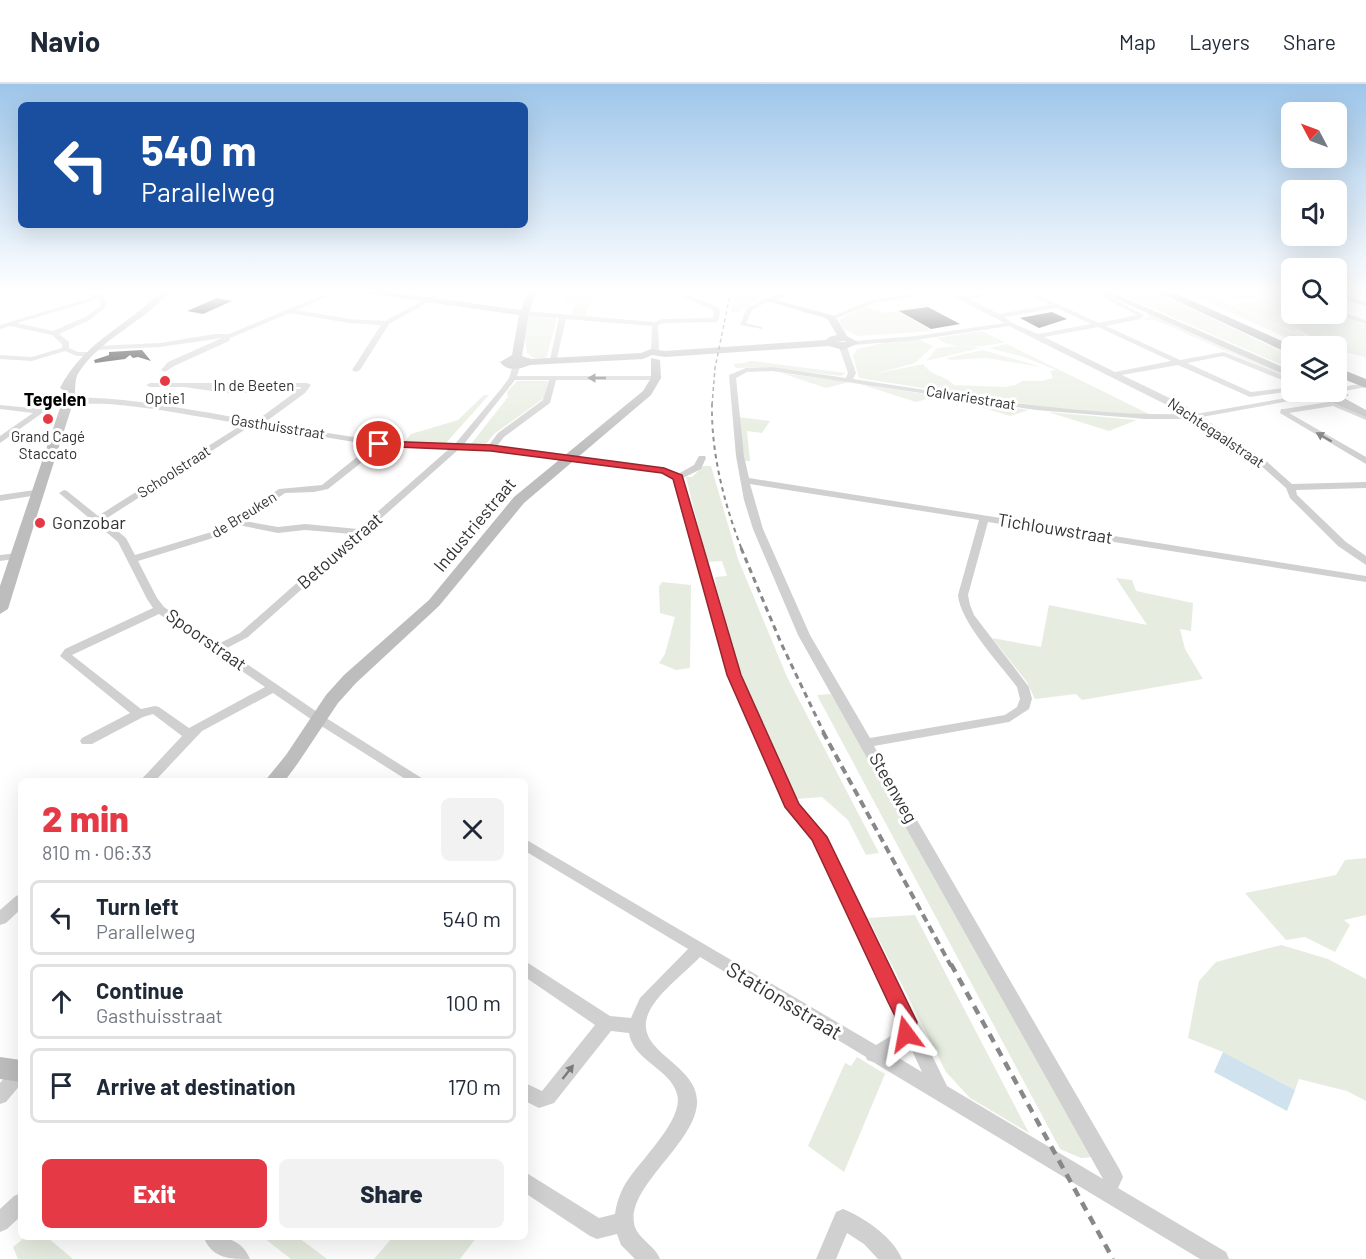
<!DOCTYPE html>
<meta charset="utf-8">
<style>
body{margin:0;font-family:Barlow,sans-serif;background:#f2f2f3;color:#1f2937;height:100vh;display:flex;flex-direction:column;font-size:22px;white-space:nowrap}
*{box-sizing:border-box;margin:0}
p{font-size:20px;color:#747a83}
.icon{flex:none;width:33px;height:33px;fill:none;stroke:currentColor;stroke-width:2;stroke-linecap:round;stroke-linejoin:round}
.map{position:relative;flex:1;overflow:hidden}
.details{position:absolute;left:18px;top:694px;width:510px;height:462px;display:flex;flex-direction:column;background:#fff;border-radius:9px;box-shadow:0 6px 24px #0002}
.details>*{flex:none}
.guide{position:absolute;left:18px;top:18px;width:510px;height:126px;border-radius:9px;box-shadow:0 6px 24px #0002;background:#1a4fa0;color:#fff;overflow:hidden}
.needle{width:39px;rotate:311deg}
.tools{position:absolute;left:1281px;top:18px;display:grid;gap:12px}
.tools a{display:grid;place-items:center;width:66px;height:66px;border-radius:9px;background:#fff;box-shadow:0 6px 24px #0002;font-size:30px}
.pin{position:absolute;display:grid;place-items:center;width:51px;height:51px;color:#fff;margin:-26px;border:3px solid #fff;border-radius:50%;box-shadow:0 2px 6px #0007}
.me{position:absolute;width:66px;margin:-33px;rotate:347deg;stroke-linejoin:round;filter:drop-shadow(0 0 4px #0008)}
.turn{display:flex;align-items:center;gap:21px;height:126px;padding:0 24px;font-size:27px}
.turn .icon{width:78px;height:78px;stroke-width:2.5}
.turn b{display:block;font-size:42px;line-height:51px}
.round{display:grid;place-items:center;flex:none;width:63px;height:63px;border-radius:9px;background:#f2f2f3}
.overview{display:flex;align-items:center;justify-content:space-between;height:102px;padding:0 24px}
h1{font-size:36px;font-weight:800;line-height:45px;color:#e63946}
.primary-button{display:flex;gap:12px;margin-top:auto;padding:12px 24px}
.primary-button a{flex:1;height:69px;border-radius:9px;background:#e63946;color:#fff;font-size:24px;font-weight:800;line-height:69px;text-align:center}
.primary-button a+a{background:#f2f2f3;color:#1f2937}
ul{padding:0;list-style:none}
li{display:flex;align-items:center;gap:18px;height:75px;margin:0 12px 9px;padding:0 12px;border:3px solid #e0e1e3;border-radius:9px}
li div{flex:1}
li b{display:block;font-size:22px}
li em{font-style:normal}
header{display:flex;align-items:center;gap:36px;box-sizing:border-box;height:84px;padding:0 30px;background:#fff;border-bottom:2px solid #e0e1e3}
header strong{font-size:28px}
nav{display:flex;gap:33px;margin-inline-start:auto;font-size:21px}
.map>svg:first-child{display:block}
.green{fill:#e6ecdf}
.water{fill:#cfe2ee}
.building{fill:#1a1a1a}
.lines{fill:none;stroke-linecap:round;stroke-linejoin:round}
.street{fill:#d0d0d0;fill-rule:evenodd}
.secondary{fill:#bdbdbd;fill-rule:evenodd}
.highway{fill:#9a9a9a;fill-rule:evenodd}
.rail-far4{stroke:#888;stroke-width:1.5;stroke-dasharray:4 3;stroke-linecap:butt}
.rail-far3{stroke:#888;stroke-width:2;stroke-dasharray:4.5 4;stroke-linecap:butt}
.rail-far2{stroke:#888;stroke-width:3;stroke-dasharray:6 4.5;stroke-linecap:butt}
.rail-far1{stroke:#888;stroke-width:4;stroke-dasharray:8 5;stroke-linecap:butt}
.rail{stroke:#888;stroke-width:4.5;stroke-dasharray:9 7;stroke-linecap:butt}
.oneway{fill:#7a7a7a}
.route{fill:#e63946;stroke:#96252e;stroke-width:1.5}
.poi-dot{fill:#e63946;stroke:#fff;stroke-width:2}
.labels{text-anchor:middle;stroke-width:6;stroke-linejoin:round;paint-order:stroke}
.far-street-label{font-size:15px;fill:#333;stroke:#fff}
.far-poi-label{font-size:15px;fill:#333;stroke:#fff}
.far-quarter-label{font-size:18px;font-weight:bold;fill:#000;stroke:#fff}
.poi-label{font-size:18px;fill:#333;stroke:#fff;text-anchor:start}
.street-label{font-size:18px;fill:#333;stroke:#fff}
.near-street-label{font-size:21px;fill:#333;stroke:#fff}
</style>
<header>
<strong>Navio</strong>
<nav><a>Map</a><a>Layers</a><a>Share</a></nav>
</header>
<div class="map">
<svg width="1366" height="1175" viewBox="0 0 1366 1175">
<rect width="100%" height="100%" fill="#fff"/>
<!-- green -->
<g class="green">
<polygon points="1111,206 1153,206 1291,272 1291,285"/>
<polygon points="1181,206 1199,206 1321,262 1304,262"/>
<polygon points="1203,206 1266,206 1279,210 1231,217"/>
<polygon points="734,208 749,208 762,214 739,228 731,227"/>
<polygon points="564,211 593,212 585,232 571,231 576,219 562,218"/>
<polygon points="1282,211 1291,214 1292,230 1336,230 1366,241 1366,273 1348,269 1298,246 1293,247 1329,262 1325,262 1229,220 1252,229 1233,220"/>
<polygon points="928,219 931,221 898,227 932,247 859,252 843,245 839,235 865,223 886,229"/>
<polygon points="1147,229 1291,292 1291,296 1155,236 1143,236 1149,233"/>
<polygon points="529,231 557,233 546,275 534,274 527,269 525,256"/>
<path d="M982,247L1004,258C985,263 953,267 937,254Z"/>
<path d="M919,255L933,262L915,279L874,290L923,280C934,294 942,289 954,301L1005,303L1016,301L1022,297H1042L1053,294L1050,287L1056,286L1024,273L989,264L1007,260L1151,331L1072,327L859,294L853,272L857,265L892,257Z"/>
<polygon points="958,262 980,264 926,277 937,264"/>
<polygon points="983,266 1042,283 986,274 950,276 946,274"/>
<polygon points="749,277 753,277 846,289 841,292 767,283 736,284 733,280 749,278"/>
<polygon points="781,289 849,298 826,304"/>
<polygon points="517,297 548,297 544,314 494,350 486,360 471,360 508,313 507,308"/>
<polygon points="860,300 861,300 937,312 916,318"/>
<polygon points="484,311 489,311 445,360 404,359 411,350 458,336"/>
<polygon points="952,314 1029,326 1010,332"/>
<polygon points="1048,328 1137,336 1109,347"/>
<polygon points="738,333 770,337 762,349 747,347 750,377 745,377"/>
<polygon points="703,382 711,382 738,475 787,593 879,769 866,771 848,736 822,713 796,715 741,591 716,502 715,493 727,492 722,477 707,478 686,393 692,393"/>
<polygon points="1116,494 1132,496 1136,507 1193,519 1191,547 1180,545 1185,565 1203,595 1082,616 1076,610 1035,615 1027,598 992,554 1041,563 1049,521 1147,541"/>
<polygon points="662,498 691,501 690,584 676,586 659,579 665,570 675,533 660,529 659,503"/>
<polygon points="831,610 1094,1073 1081,1074 1060,1065 817,611"/>
<polygon points="1366,774 1366,831 1344,836 1350,841 1335,868 1305,853 1286,856 1245,809 1336,791 1345,776"/>
<polygon points="915,831 1029,1049 970,1014 946,988 868,834"/>
<polygon points="1281,861 1328,875 1366,895 1366,1017 1347,1007 1299,995 1295,1006 1223,968 1188,954 1199,897 1216,878"/>
<polygon points="857,973 885,990 844,1088 808,1062 845,979 851,982"/>
<polygon points="24,1154 48,1154 73,1175 18,1175 13,1163"/>
<polygon points="264,1154 299,1154 327,1175 291,1175"/>
<polygon points="392,1154 476,1154 460,1175 374,1175"/>
</g>
<!-- water -->
<polygon class="water" points="1223,968 1295,1006 1287,1027 1214,988"/>
<!-- building -->
<g class="building">
<polygon points="217,214 232,217 203,230 187,227"/>
<polygon points="928,223 941,230 960,240 931,245 899,227"/>
<polygon points="1052,228 1067,235 1039,244 1020,234"/>
<polygon points="142,266 151,277 138,273 133,274 130,271 125,275 95,279 94,276 109,271 109,268"/>
</g>
<g class="lines">
<!-- street -->
<g class="street">
<path d="M67,206C78,205 91,212 102,210C109,209 114,205 121,206L104,213L107,222L90,236L59,250L69,258V264L78,268H91V272H77L65,267L32,277L0,275V271L32,273L62,264V260L52,251L10,242L0,245V241L93,213ZM99,215L101,222L85,233L53,247L17,239Z"/>
<polygon points="334,206 342,206 297,226 349,235 385,237 443,206 450,206 389,240 360,286 356,288 352,286 381,241 349,239 290,229 230,254 229,257 174,282 165,288 161,286 168,278 222,254 160,263 95,266 91,264 95,262 160,259 215,250 229,250"/>
<path d="M675,206H681C692,217 709,215 720,226L719,236L716,238L664,239L658,241L659,268L655,270L651,268L652,242L566,235L556,278L549,280L559,234L524,231L521,229L524,227L654,238L663,235L713,234L714,227L710,224L683,214Z"/>
<path d="M934,206H949L963,212L1007,206H1027L1099,239L1137,231L1089,206H1096L1144,231L1140,235L1106,242L1180,276L1224,268L1292,295V300L1223,272L1187,279L1251,308L1292,303V307L1250,313L1178,281L1122,291L1184,321L1196,330L1320,308V312H1317L1202,333L1265,376L1292,400L1366,398V404L1296,406L1297,411L1346,458L1366,472V481L1338,462L1290,414L1286,404L1259,380L1193,335H1146L1036,326L772,287L747,288L736,294L744,372L749,394L1366,492V498L988,438L968,511L970,521L974,531L1029,603L1032,615L1029,625L1009,638L874,662L1120,1086L1123,1093L1118,1104L1226,1168L1229,1175H1200L873,978L867,976L866,973L700,873C685,889 661,906 650,926C628,968 700,978 697,1020C694,1060 628,1102 634,1139C636,1154 655,1161 660,1175H635L621,1161L617,1150L597,1155L590,1152L525,1109V1088L599,1134L615,1130C616,1121 619,1112 623,1104C636,1079 685,1037 677,1010C670,984 633,977 629,949L611,947L554,1019L539,1024L525,1017V999L542,1007L595,941L525,893V877L610,932L631,934L640,914L688,865L525,767V755L876,961L894,950L898,938L812,756L786,723L728,591L674,395L663,389L491,367L459,365L248,553L225,565L323,632L428,698H410L315,638L273,609L202,647L154,698H139L182,652L153,630L143,633L92,660H82L80,657L82,654L130,629L60,572L65,565L153,524L147,515L118,458L59,409L64,406L67,407L98,432L243,340C198,333 153,323 108,320C99,319 63,321 58,318C82,303 221,331 256,337L294,309H226L184,303H150L146,301L150,299H307L311,301L305,309L264,339L379,357L455,360L501,305L509,294L513,281L520,283L517,292H659V296H556L550,319L504,353L497,362L665,384L678,390L694,381L699,372H705L706,374L701,385L683,394L740,591L799,721L825,753L947,1002L1103,1095L798,551L753,445L744,416L736,372L729,291L746,284L772,283L846,294L848,289L839,263L843,261L847,263L856,289L853,295C963,311 1074,332 1185,330L1009,242L916,256L854,261L850,259L854,257L916,252L1005,239L944,208L874,219L834,235L829,234L870,216ZM1020,206L1050,221L999,230L969,215ZM1057,224L1091,240L1038,250L1012,239L1005,233ZM1098,243L1171,277L1115,288L1044,253ZM515,296H549L543,316L498,349L489,361L464,360ZM216,303H301L300,305ZM252,341L372,361L322,401L279,405L218,446L135,471L126,454L104,436ZM381,363L449,365L358,445L305,440L278,443L245,437L285,409L314,408L328,405ZM750,400L979,436L958,511C960,538 1000,580 1017,603L1020,615L1017,623L1005,631L870,654L810,551L763,445ZM238,441L278,449L305,446L352,450L240,549L218,560L164,523L157,514L138,477L226,450ZM159,530L265,603L189,644L159,623L155,622L141,625L72,571ZM908,958L922,988L892,970L902,965Z"/>
<polygon points="1268,206 1276,206 1292,211 1292,215"/>
<polygon points="1336,208 1366,218 1366,222 1336,212"/>
<polygon points="767,214 770,216 769,217 752,226 746,239 762,243 762,245 740,241 747,224"/>
<polygon points="1336,226 1366,236 1366,240 1334,230 1336,230"/>
<polygon points="1366,299 1366,303 1339,308 1336,308 1336,304"/>
<polygon points="1334,317 1366,331 1366,336 1333,322 1289,329 1366,373 1366,380 1280,329 1281,325 1284,325"/>
<polygon points="0,321 41,325 45,327 0,359 0,352 33,329 0,325"/>
<polygon points="35,406 40,409 38,411 0,417 0,411"/>
<polygon points="17,469 22,472 21,474 0,477 0,471"/>
<polygon points="21,810 21,825 6,839 0,841 0,826 16,812"/>
<polygon points="21,979 21,1000 6,1018 0,1020 0,999 15,981"/>
<polygon points="21,1109 21,1132 7,1145 0,1148 0,1125 14,1112"/>
<path d="M843,1125C865,1134 893,1153 902,1175H878L864,1160L847,1149L836,1175H816L836,1128Z"/>
<path d="M204,1154C224,1152 241,1154 250,1175C230,1175 213,1175 204,1154Z"/>
</g>
<!-- secondary -->
<g class="secondary">
<path d="M162,206H171C145,238 102,253 79,288C73,296 77,308 73,319C51,387 29,456 8,525L0,530V502L64,312L65,307L60,304C84,257 128,242 162,206Z"/>
<path d="M359,206H379L521,226L528,206H536L529,229L522,272L531,275L641,269L651,265L665,267L826,256L829,253L837,251L828,236L825,234L763,216L789,206H801L777,216L835,232L847,252L859,259L843,266L829,262L665,273L652,271L643,275L530,281C520,285 507,288 500,278L512,271L519,231L363,209ZM844,257L847,258H835Z"/>
<polygon points="1096,206 1106,206 1292,287 1292,294"/>
<polygon points="651,274 660,276 661,294 651,311 524,419 439,522 356,599 338,619 298,679 284,698 264,698 286,671 326,611 344,591 429,516 514,413 643,307 651,294"/>
<polygon points="1336,302 1349,311 1344,314 1366,326 1366,333 1309,308 1334,309 1332,308 1336,308"/>
<polygon points="0,973 21,976 21,998 0,995"/>
</g>
<!-- highway -->
<g class="highway">
<polygon points="1154,206 1168,206 1293,262 1292,271"/>
<polygon points="1336,283 1366,295 1366,304 1336,292"/>
</g>
<!-- rail-far4 -->
<polyline class="rail-far4" points="712,321 715,284 731,206"/>
<!-- rail-far3 -->
<path class="rail-far3" d="M712,319C711,370 724,419 742,466"/>
<!-- rail-far2 -->
<polyline class="rail-far2" points="741,464 781,559 824,649"/>
<!-- rail-far1 -->
<polyline class="rail-far1" points="823,648 951,882"/>
<!-- rail -->
<polyline class="rail" points="951,880 1113,1175"/>
</g>
<!-- one-way arrows -->
<defs><path id="oneway-solid" d="M-6-.8H1V-3.2L6.5 0L1 3.2V.8H-6Z" transform="scale(1.5)"/></defs>
<g class="oneway">
<use href="#oneway-solid" transform="translate(597 294) rotate(-180)"/>
<use href="#oneway-solid" transform="translate(1324 353) rotate(-150)"/>
<use href="#oneway-solid" transform="translate(568 988) rotate(-52)"/>
</g>
<!-- sky -->
<linearGradient id="sky" x2="0" y2="1"><stop stop-color="#9ec6ea"/><stop offset="0.56" stop-color="#fff"/><stop offset="1" stop-color="#fff" stop-opacity="0"/></linearGradient>
<rect width="1366" height="370" fill="url(#sky)"/>
<!-- route -->
<polygon class="route" points="379,357 491,361 664,384 682,391 741,591 799,720 827,753 917,938 913,956 906,959 899,956 896,950 898,938 888,918 812,756 785,723 727,591 673,395 662,389 491,367 375,362 374,360"/>
<!-- markers -->
<g class="poi-dot">
<circle cx="165" cy="297" r="6"/>
<circle cx="48" cy="335" r="6"/>
<circle cx="40" cy="439" r="6"/>
</g>
<g class="labels">
<!-- far-street labels -->
<g class="far-street-label">
<text x="254" y="307">In de Beeten</text>
<text transform="translate(971 314) rotate(9)" y="5">Calvariestraat</text>
<text transform="translate(278 343) rotate(9)" y="5">Gasthuisstraat</text>
<text transform="translate(1216 349) rotate(34)" y="5">Nachtegaalstraat</text>
<text transform="translate(174 388) rotate(-33)" y="5">Schoolstraat</text>
<text transform="translate(244 431) rotate(-32)" y="5">de Breuken</text>
</g>
<!-- far-poi labels -->
<g class="far-poi-label">
<text x="165" y="320">Optie1</text>
<text x="48" y="358">Grand Cagé<tspan x="48" dy="17">Staccato</tspan></text>
</g>
<!-- far-quarter labels -->
<g class="far-quarter-label">
<text x="55" y="322">Tegelen</text>
</g>
<!-- poi labels -->
<g class="poi-label">
<text x="52" y="445">Gonzobar</text>
</g>
<!-- street labels -->
<g class="street-label">
<text transform="translate(475 441) rotate(-50)" y="6">Industriestraat</text>
<text transform="translate(1055 445) rotate(9)" y="6">Tichlouwstraat</text>
<text transform="translate(340 467) rotate(-41)" y="6">Betouwstraat</text>
<text transform="translate(206 556) rotate(35)" y="6">Spoorstraat</text>
<text transform="translate(893 704) rotate(60)" y="6">Steenweg</text>
</g>
<!-- near-street labels -->
<g class="near-street-label">
<text transform="translate(784 917) rotate(31)" y="7">Stationsstraat</text>
</g>
</g>
</svg>
<div class="tools">
<a><svg class="needle" viewBox="-14 -14 28 28"><path d="M0-13l5 13h-10z" fill="#e53935"/><path d="M0 13l5-13h-10z" fill="#747a83"/></svg></a>
<a><svg class="icon" aria-label="sound" viewBox="0 0 24 24"><path d="M4 9h4l5-4v14l-5-4H4zM17 9q2 3 0 6"/></svg></a>
<a><svg class="icon" aria-label="search" viewBox="0 0 24 24"><circle cx="10" cy="10" r="6"/><path d="M15 15l6 6"/></svg></a>
<a><svg class="icon" aria-label="layers" viewBox="0 0 24 24"><path d="M12 4l9 5-9 5-9-5zM3 14l9 5 9-5"/></svg></a>
</div>
<div class="pin" style="left:379px;top:360px;background:#d93025"><svg class="icon" aria-label="arrive" viewBox="0 0 24 24"><path d="M6 21V4h12l-3 4 3 4H6"/></svg></div>
<svg class="me" style="left:906px;top:950px" viewBox="-20 -20 40 40"><path d="M0-17L14 15 0 8-14 15z" fill="#e63946" stroke="#fff" stroke-width="4"/></svg>
<div class="guide">
<div class="turn"><svg class="icon" aria-label="left" viewBox="0 0 24 24"><path d="M17 20v-9H6M10 6l-5 5 5 5"/></svg><div><b>540 m</b>Parallelweg</div></div>
</div>
<section class="details">
<div class="overview"><div><h1>2 min</h1><p>810 m · 06:33</p></div><a class="round"><svg class="icon" aria-label="close" viewBox="0 0 24 24"><path d="M6 6l12 12M18 6L6 18"/></svg></a></div>
<ul>
<li><svg class="icon" aria-label="left" viewBox="0 0 24 24"><path d="M17 20v-9H6M10 6l-5 5 5 5"/></svg><div><b>Turn left</b><p>Parallelweg</p></div><em>540 m</em></li>
<li><svg class="icon" aria-label="ahead" viewBox="0 0 24 24"><path d="M12 20V5M6 11l6-6 6 6"/></svg><div><b>Continue</b><p>Gasthuisstraat</p></div><em>100 m</em></li>
<li><svg class="icon" aria-label="arrive" viewBox="0 0 24 24"><path d="M6 21V4h12l-3 4 3 4H6"/></svg><div><b>Arrive at destination</b></div><em>170 m</em></li>
</ul>
<div class="primary-button"><a>Exit</a><a>Share</a></div>
</section>
</div>
